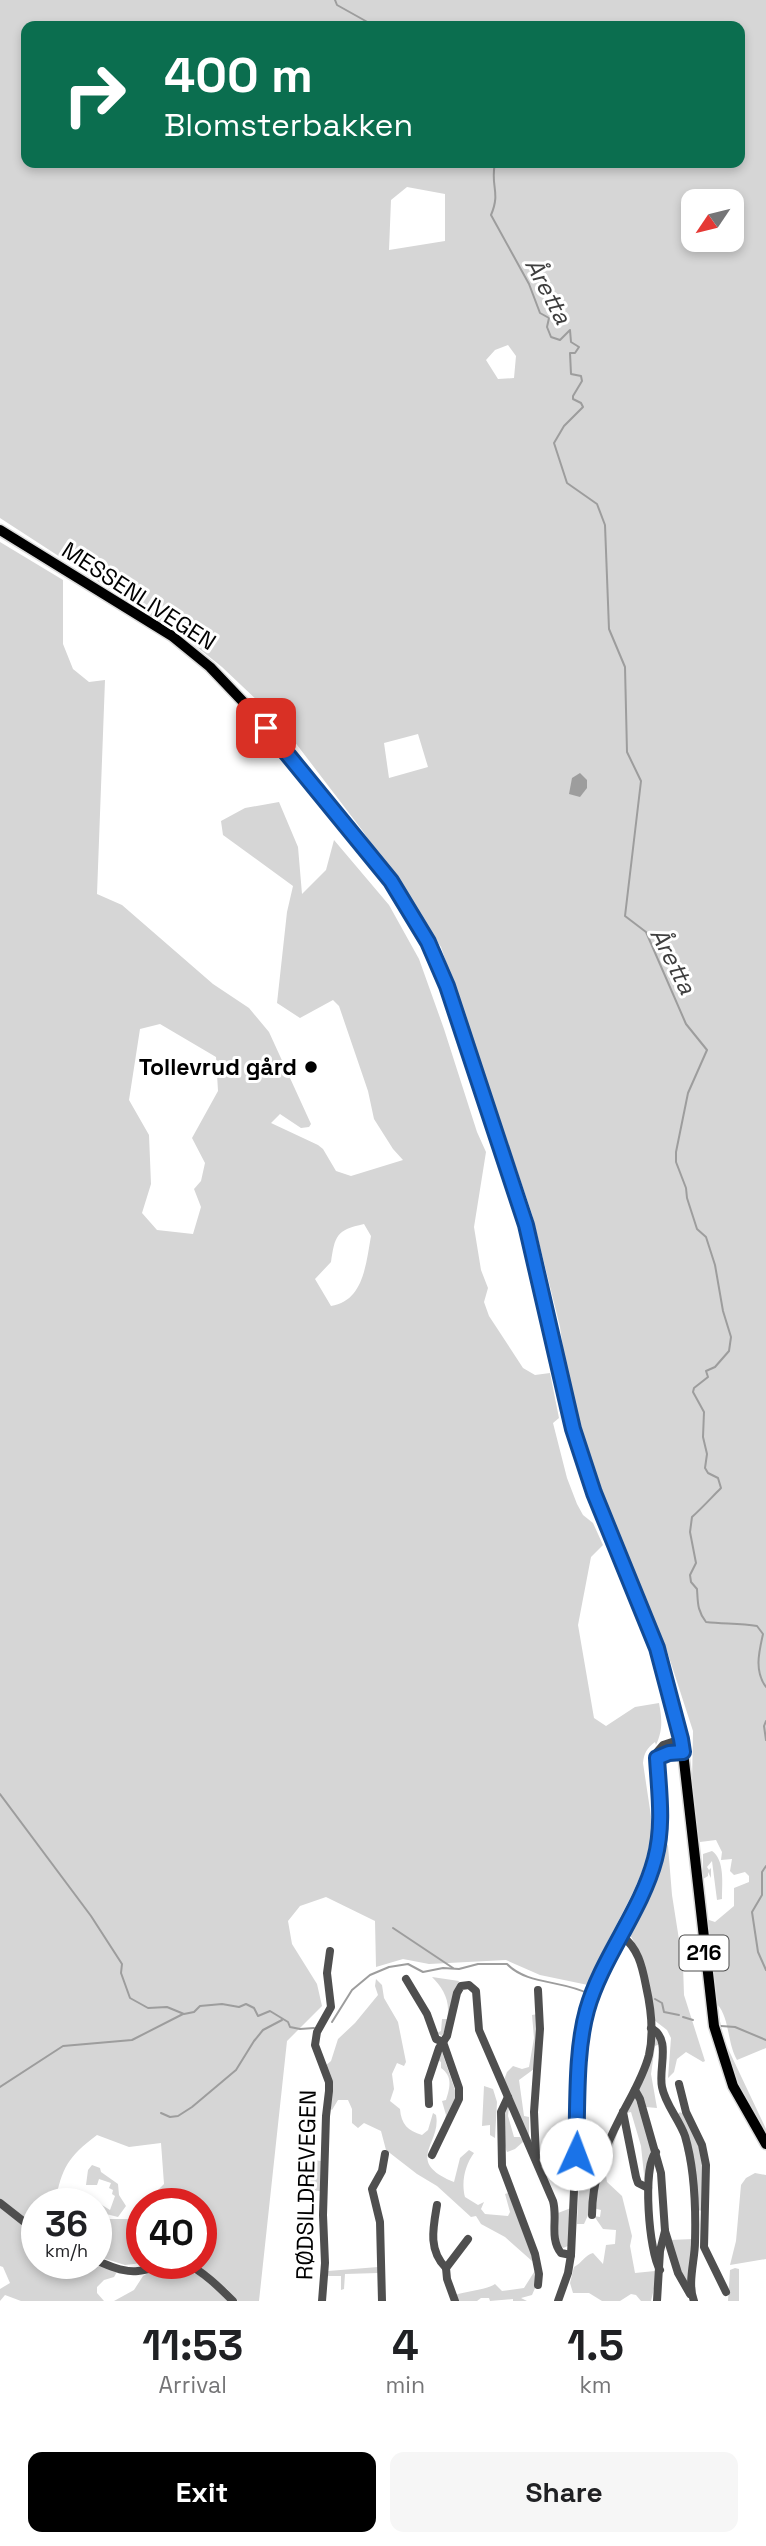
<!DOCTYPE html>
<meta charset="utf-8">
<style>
body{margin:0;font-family:"Space Grotesk",sans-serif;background:#f6f6f6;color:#202124;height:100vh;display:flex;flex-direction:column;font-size:26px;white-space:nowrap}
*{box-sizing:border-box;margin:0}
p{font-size:23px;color:#757577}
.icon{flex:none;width:38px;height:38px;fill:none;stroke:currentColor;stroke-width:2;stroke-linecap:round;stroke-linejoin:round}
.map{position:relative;height:2301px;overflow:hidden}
.sheet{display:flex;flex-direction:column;background:#fff;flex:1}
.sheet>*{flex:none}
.top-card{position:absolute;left:21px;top:21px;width:724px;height:147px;border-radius:14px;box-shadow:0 4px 10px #0003;background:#0b6e4f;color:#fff;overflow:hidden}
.needle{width:46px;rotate:235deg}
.tools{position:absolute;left:681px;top:189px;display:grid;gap:14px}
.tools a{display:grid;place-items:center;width:63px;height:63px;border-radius:14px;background:#fff;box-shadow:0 4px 10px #0003;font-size:35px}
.speed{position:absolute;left:21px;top:2188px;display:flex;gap:14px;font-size:35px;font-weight:700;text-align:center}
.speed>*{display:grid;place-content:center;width:91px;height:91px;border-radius:50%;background:#fff;box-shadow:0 4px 10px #0003;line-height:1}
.speed small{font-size:18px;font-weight:400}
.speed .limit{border:10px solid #d22;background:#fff;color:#111}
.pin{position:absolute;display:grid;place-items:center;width:60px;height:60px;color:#fff;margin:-30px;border-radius:14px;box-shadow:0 4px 10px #0006}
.me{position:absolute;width:77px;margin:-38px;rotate:2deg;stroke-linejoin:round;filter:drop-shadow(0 0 5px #0008)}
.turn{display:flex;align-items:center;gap:24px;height:147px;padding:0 28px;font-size:32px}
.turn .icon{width:91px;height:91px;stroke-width:2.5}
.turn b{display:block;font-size:49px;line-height:60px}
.eta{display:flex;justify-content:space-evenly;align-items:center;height:119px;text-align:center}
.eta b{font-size:42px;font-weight:700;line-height:49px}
.action{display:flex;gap:14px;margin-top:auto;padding:14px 28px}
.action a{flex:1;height:80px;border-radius:14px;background:#000;color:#fff;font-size:28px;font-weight:700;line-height:80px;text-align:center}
.action a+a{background:#f6f6f6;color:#202124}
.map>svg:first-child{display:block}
.green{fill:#d6d6d6;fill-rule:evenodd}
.water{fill:#9d9d9d}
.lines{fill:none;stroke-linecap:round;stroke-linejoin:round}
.stream{stroke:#9d9d9d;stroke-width:2}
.major-casing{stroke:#dbdbdb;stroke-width:13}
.minor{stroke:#4f4f4f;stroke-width:8}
.major{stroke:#000;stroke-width:10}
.route-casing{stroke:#114b97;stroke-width:18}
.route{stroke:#1a73e8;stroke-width:12}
.poi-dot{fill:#000;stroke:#fff;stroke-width:2.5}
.labels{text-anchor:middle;stroke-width:6;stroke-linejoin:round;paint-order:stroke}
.shield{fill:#fff;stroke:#4c4c4c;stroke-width:2}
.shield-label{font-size:21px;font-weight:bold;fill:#000}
.street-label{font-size:23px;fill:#000;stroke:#fff}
.poi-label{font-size:23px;font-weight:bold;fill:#000;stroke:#fff;text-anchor:end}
.water-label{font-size:24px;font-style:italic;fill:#3e3e3e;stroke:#fff}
</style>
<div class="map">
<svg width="766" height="2301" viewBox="0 0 766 2301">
<rect width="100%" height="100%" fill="#fff"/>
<!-- green -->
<g class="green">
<path d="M0,0H766V2048L737,2060C727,2043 730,2018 717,2004L723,2038L766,2129V2137L743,2098L718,2029L706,1919L715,1922L734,1906V1888L749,1882V1876L745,1872L734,1875L730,1871L732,1859L721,1860L722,1852L716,1840L700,1842L695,1827L692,1785L693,1731L667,1651L604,1508L572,1411L560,1327L532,1214L441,947L362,830L278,720L222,667L188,640L0,518ZM26,26H740V163H26ZM407,187L445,194V241L389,250L391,200ZM693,201H732V240H693ZM508,345L516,356L514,378L498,379L486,360L495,350ZM418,734L428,767L389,778L384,743Z"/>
<path d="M0,542L63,580V644L73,669L89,682L105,680L97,894L122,905L213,984L249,1008L269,1032L311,1124L309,1127L301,1128L280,1114L271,1123L318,1145L323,1149L336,1171L351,1176L403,1160L393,1149L374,1119L368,1091L339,1006L333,1000L300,1018L277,1003L287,912L293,886L223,835L221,821L245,808L279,802L298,847L302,894L326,870L334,840L389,905L419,959L444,1029L477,1132L486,1152L474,1227L481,1270L488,1288L484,1302L489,1316L523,1368L535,1375L550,1373L559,1418L553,1423L567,1478L577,1504L583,1515L593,1523L603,1545L591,1557L578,1625L594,1718L606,1726L635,1707L659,1703C662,1719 663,1730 656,1745L655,1742C647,1748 644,1753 643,1763L652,1823L656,1821C647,1884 609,1928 588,1985L540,1975L506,1960L429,1964L403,1959L376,1967L375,1921L326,1897L300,1906L288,1921L292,1944L317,1984L322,2006L287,2041L259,2301H238L227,2289L189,2263H201V2203H145L164,2184L161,2143L129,2147L97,2135C68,2157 62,2167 55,2203H37V2228L0,2199ZM160,1024L216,1057L218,1091L192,1138L205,1163L201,1181L194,1189L201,1207L193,1234L157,1230L142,1213L151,1184L149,1135L129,1100L140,1029ZM364,1224L371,1236C366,1263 364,1301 331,1306L315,1279L331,1262C335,1236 336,1230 364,1224Z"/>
<path d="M663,1834L668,1846L672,1895L683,1965L684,1995L705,2061L703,2062L686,2052L677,2059L674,2072L668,2078L671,2038L667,2030L654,2020L637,1947L630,1935L642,1911H638C646,1884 661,1862 663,1834Z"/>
<path d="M712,1851C725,1860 722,1884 722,1899L717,1900L712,1861L707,1867L709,1870L711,1868V1878L708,1872V1876L703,1879L699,1877L703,1870V1854Z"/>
<path d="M432,1977L459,1981C449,1997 451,2019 442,2036L437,2033L441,2031L442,2019H447C451,2001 443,1988 432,1977Z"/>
<path d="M376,1979L382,1985L384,1998L398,2022L406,2062L404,2066L397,2063L392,2074L394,2089L390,2101L400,2109C401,2124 408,2131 422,2135L428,2130L433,2113L436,2115C442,2144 403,2161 454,2182L460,2158L469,2150L474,2153C465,2165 461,2182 465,2197L478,2205L484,2202L481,2209L485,2214L508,2216L510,2212L505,2194L508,2193L534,2256L532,2261L505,2237L481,2224L476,2216L471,2217L437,2186L417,2174L386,2150L381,2131L364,2123L358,2128L352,2123V2109L348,2100H338L332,2110L329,2108L325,2066L331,2061L338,2039L355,2023L378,1995L375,1986Z"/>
<polygon points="538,2014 534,2069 519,2080 524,2116 529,2117 529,2140 504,2080 507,2072 513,2066 522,2069 529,2067 534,2038 532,2015"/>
<polygon points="656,2035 660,2044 655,2046 651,2074 657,2108 646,2107 639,2088"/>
<path d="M441,2049L457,2096L444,2123L446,2115L442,2101L446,2100C450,2088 453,2076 441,2068V2062L438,2060Z"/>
<polygon points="484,2086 493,2089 497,2102 495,2138 490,2135 490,2125 482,2126"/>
<polygon points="634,2095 653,2150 648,2157 645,2184 641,2146 631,2112 627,2113"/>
<path d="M509,2106L508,2116L514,2137H520L524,2141L515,2149L507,2152C502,2140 502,2119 506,2107Z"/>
<path d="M680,2112C692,2118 703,2153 705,2166C706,2181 703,2197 703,2211L697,2210L677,2115Z"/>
<polygon points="582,2119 591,2121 601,2153 589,2213 584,2224 577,2224"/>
<path d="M622,2120L605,2169L607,2182L622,2196L632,2236L630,2246L635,2273L655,2271L657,2276L651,2301H641L636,2295L631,2294L620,2301H602L589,2293H573L570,2283L574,2267C582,2263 585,2255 593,2253L603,2264L606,2245L615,2244L616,2230L603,2229L594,2216L600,2217L601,2210L593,2208L595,2185Z"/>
<polygon points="308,2159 321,2161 321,2191 306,2190 298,2186 308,2180"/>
<polygon points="92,2165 100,2168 101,2172 118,2184 119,2195 126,2206 118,2217 106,2214 92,2202 94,2200 110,2210 115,2196 112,2194 113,2190 109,2188 111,2183 99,2179 97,2185 86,2185 88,2170"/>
<polygon points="755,2173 766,2175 766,2259 730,2265 736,2241 741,2185 746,2178"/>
<polygon points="0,2205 37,2234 37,2263 81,2263 118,2270 114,2277 104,2280 97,2287 97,2293 104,2301 21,2301 5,2295 0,2301 0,2289 10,2283 3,2267 0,2266"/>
<polygon points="142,2207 142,2263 125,2265 96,2256 96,2219 129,2219"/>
<polygon points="571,2208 568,2246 563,2248 559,2244 558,2213"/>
<polygon points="694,2239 688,2288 669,2240"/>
<path d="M174,2266C197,2270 213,2286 230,2301H114L134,2290L143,2276L150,2272Z"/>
<polygon points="378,2267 378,2273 345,2274 344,2289 341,2290 341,2276 328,2276 328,2271"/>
<polygon points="735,2268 739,2269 739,2301 728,2301 730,2270"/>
<path d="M536,2269V2286L532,2295L521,2298L527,2301H513V2299L490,2301L489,2298H481L477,2301H458L455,2295C467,2291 486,2290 495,2284L502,2291L524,2288Z"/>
</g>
<!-- water -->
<polygon class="water" points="580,773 587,780 587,788 580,797 569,794 572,778"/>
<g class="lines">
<!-- stream -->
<g class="stream">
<polyline points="335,0 337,5 371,24 421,26"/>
<path d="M495,163C490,186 501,192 491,215L529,284L540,313L549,318L547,327L551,337L560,340L570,330L571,342L579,347L575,353H570L571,374L581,376L582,381L573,396V399L581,403L583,407L564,426L554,443L567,483L597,504L605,525L609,629L625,667L627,752L641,781L625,916L646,932L686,1024L707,1050L688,1093L676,1152V1162L686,1188L687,1198L697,1229L706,1237L715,1265L723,1311L731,1337L729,1351L715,1367L706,1371L708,1377L694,1388L693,1392L704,1412L703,1437L707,1454L705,1468L708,1473L718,1478L721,1488C711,1498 703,1507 692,1517L690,1532L696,1563L690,1575L691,1582L697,1589C698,1603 697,1610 706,1622C724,1624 740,1623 757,1626L763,1634C759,1652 754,1671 766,1687"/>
<polyline points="766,1721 764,1726 766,1740"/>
<polyline points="0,1794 91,1916 122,1964 121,1973 130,1998 148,2008 167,2007 184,2014 194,2012 200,2006 222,2004 239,2007 246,2004 254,2008 258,2016 270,2011 288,2022 290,2027 300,2029 314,2028"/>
<polyline points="766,1866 762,1872 762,1895 752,1912 758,1952 766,1970"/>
<polyline points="393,1928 453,1968"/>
<polyline points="655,1999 662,2003 664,2012 679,2015"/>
<polyline points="683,2017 693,2020"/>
<path d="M332,2022L352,1990L370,1975L389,1967L408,1964L423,1972L443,1968L459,1969L478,1964H507C527,1985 563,1980 589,1994"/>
<polyline points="721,2026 735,2027 766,2040"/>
<polyline points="0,2087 63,2046 132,2040 183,2014"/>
<polyline points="161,2113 170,2117 178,2116 192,2107 236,2070 254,2041 263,2030 282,2020"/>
</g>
<!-- major casing -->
<g class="major-casing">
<polyline id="major" points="0,530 172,636 210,667 249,708 391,881 428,942 447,986 520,1205 579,1449 607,1527 657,1648 669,1689 683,1752 714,2026 733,2086 766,2144"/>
</g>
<!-- minor -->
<g class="minor">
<polyline points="657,1758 669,1753 683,1752"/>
<polyline points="406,1979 427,2014 436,2039 443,2042 459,2088 459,2099 432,2155"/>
<path d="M651,2028C672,2039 658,2068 662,2087C665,2104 679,2119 685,2136C695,2170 696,2207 695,2242C695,2260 687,2284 694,2301"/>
<polyline points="679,2084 686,2112 702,2145 706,2165 704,2247 726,2292"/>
<polyline points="635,2090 640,2099 661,2173 665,2231 678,2273 690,2294"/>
<polyline points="508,2097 501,2112 502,2166 535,2254 539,2274 538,2285"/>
<path d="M429,2104L428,2081L439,2048L447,2036L457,1993L461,1986L469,1985L476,1991L479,2030L553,2201C558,2218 549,2238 561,2253L571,2255"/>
<polyline points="623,2112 636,2177 638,2183 648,2188"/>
<path d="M656,2152C642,2166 649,2253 660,2270"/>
<polyline points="536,2158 534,2112 540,2029 538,1990"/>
<polyline points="0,2203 37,2232"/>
<path d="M437,2205C433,2228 428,2250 446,2268"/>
<path d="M592,2215C592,2180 604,2149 620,2118C630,2098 643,2078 649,2055C654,2033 651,2008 646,1986C642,1965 638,1948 621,1935"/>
<path d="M96,2261C110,2265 123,2273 138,2271C153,2270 170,2260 186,2264C202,2270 221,2289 233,2301"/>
<polyline points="322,2301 325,2263 323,2215 326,2116 329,2091 329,2082 315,2045 317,2032 331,2007 327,1973 330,1951"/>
<polyline points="382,2301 380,2222 372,2189 382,2171 385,2154"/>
<polyline points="455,2301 447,2279 446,2268 468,2239"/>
<polyline points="558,2301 568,2273 571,2255 581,2040 586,2011 596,1986 654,1861 662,1815 657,1752 663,1745 681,1739"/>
<polyline points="657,2301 660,2251 665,2231"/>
</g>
<!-- major -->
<use href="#major" class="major"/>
</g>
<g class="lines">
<!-- route casing -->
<g class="route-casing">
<path id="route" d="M266,728L391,881L428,942L447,986L526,1225L573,1429L594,1493L657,1648L681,1739L683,1752L669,1753L657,1758C659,1792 664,1825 655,1859C641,1912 602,1957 587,2010C575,2053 578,2108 576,2154"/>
</g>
<!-- route -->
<use href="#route" class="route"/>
</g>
<!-- markers -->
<circle class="poi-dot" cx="311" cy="1067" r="7"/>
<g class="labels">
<!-- shield labels -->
<rect class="shield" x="679.5" y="1935.5" width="49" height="35" rx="5"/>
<g class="shield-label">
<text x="704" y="1960">216</text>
</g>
<!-- street labels -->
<g class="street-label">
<text transform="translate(139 596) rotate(33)" y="8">MESSENLIVEGEN</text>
<text transform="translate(306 2185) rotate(-89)" y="8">RØDSILDREVEGEN</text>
</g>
<!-- poi labels -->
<g class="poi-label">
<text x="297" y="1075">Tollevrud gård</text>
</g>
<!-- water labels -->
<g class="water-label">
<text transform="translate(548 291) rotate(62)" y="8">Åretta</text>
<text transform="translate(673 961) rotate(63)" y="8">Åretta</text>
</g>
</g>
</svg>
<div class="tools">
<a><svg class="needle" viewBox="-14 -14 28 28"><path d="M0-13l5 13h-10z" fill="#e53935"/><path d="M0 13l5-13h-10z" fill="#757577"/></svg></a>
</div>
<div class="speed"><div>36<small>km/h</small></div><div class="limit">40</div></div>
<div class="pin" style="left:266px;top:728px;background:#d93025"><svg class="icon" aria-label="arrive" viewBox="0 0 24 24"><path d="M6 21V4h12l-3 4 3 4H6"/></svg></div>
<svg class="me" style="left:576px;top:2154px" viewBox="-20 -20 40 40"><circle r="19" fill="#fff"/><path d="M0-13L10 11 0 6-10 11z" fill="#1a73e8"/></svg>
<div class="top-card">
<div class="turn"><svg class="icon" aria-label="right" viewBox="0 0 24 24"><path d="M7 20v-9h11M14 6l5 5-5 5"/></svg><div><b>400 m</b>Blomsterbakken</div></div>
</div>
</div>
<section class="sheet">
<div class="eta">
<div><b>11:53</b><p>Arrival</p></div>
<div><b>4</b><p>min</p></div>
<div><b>1.5</b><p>km</p></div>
</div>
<div class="action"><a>Exit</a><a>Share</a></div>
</section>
